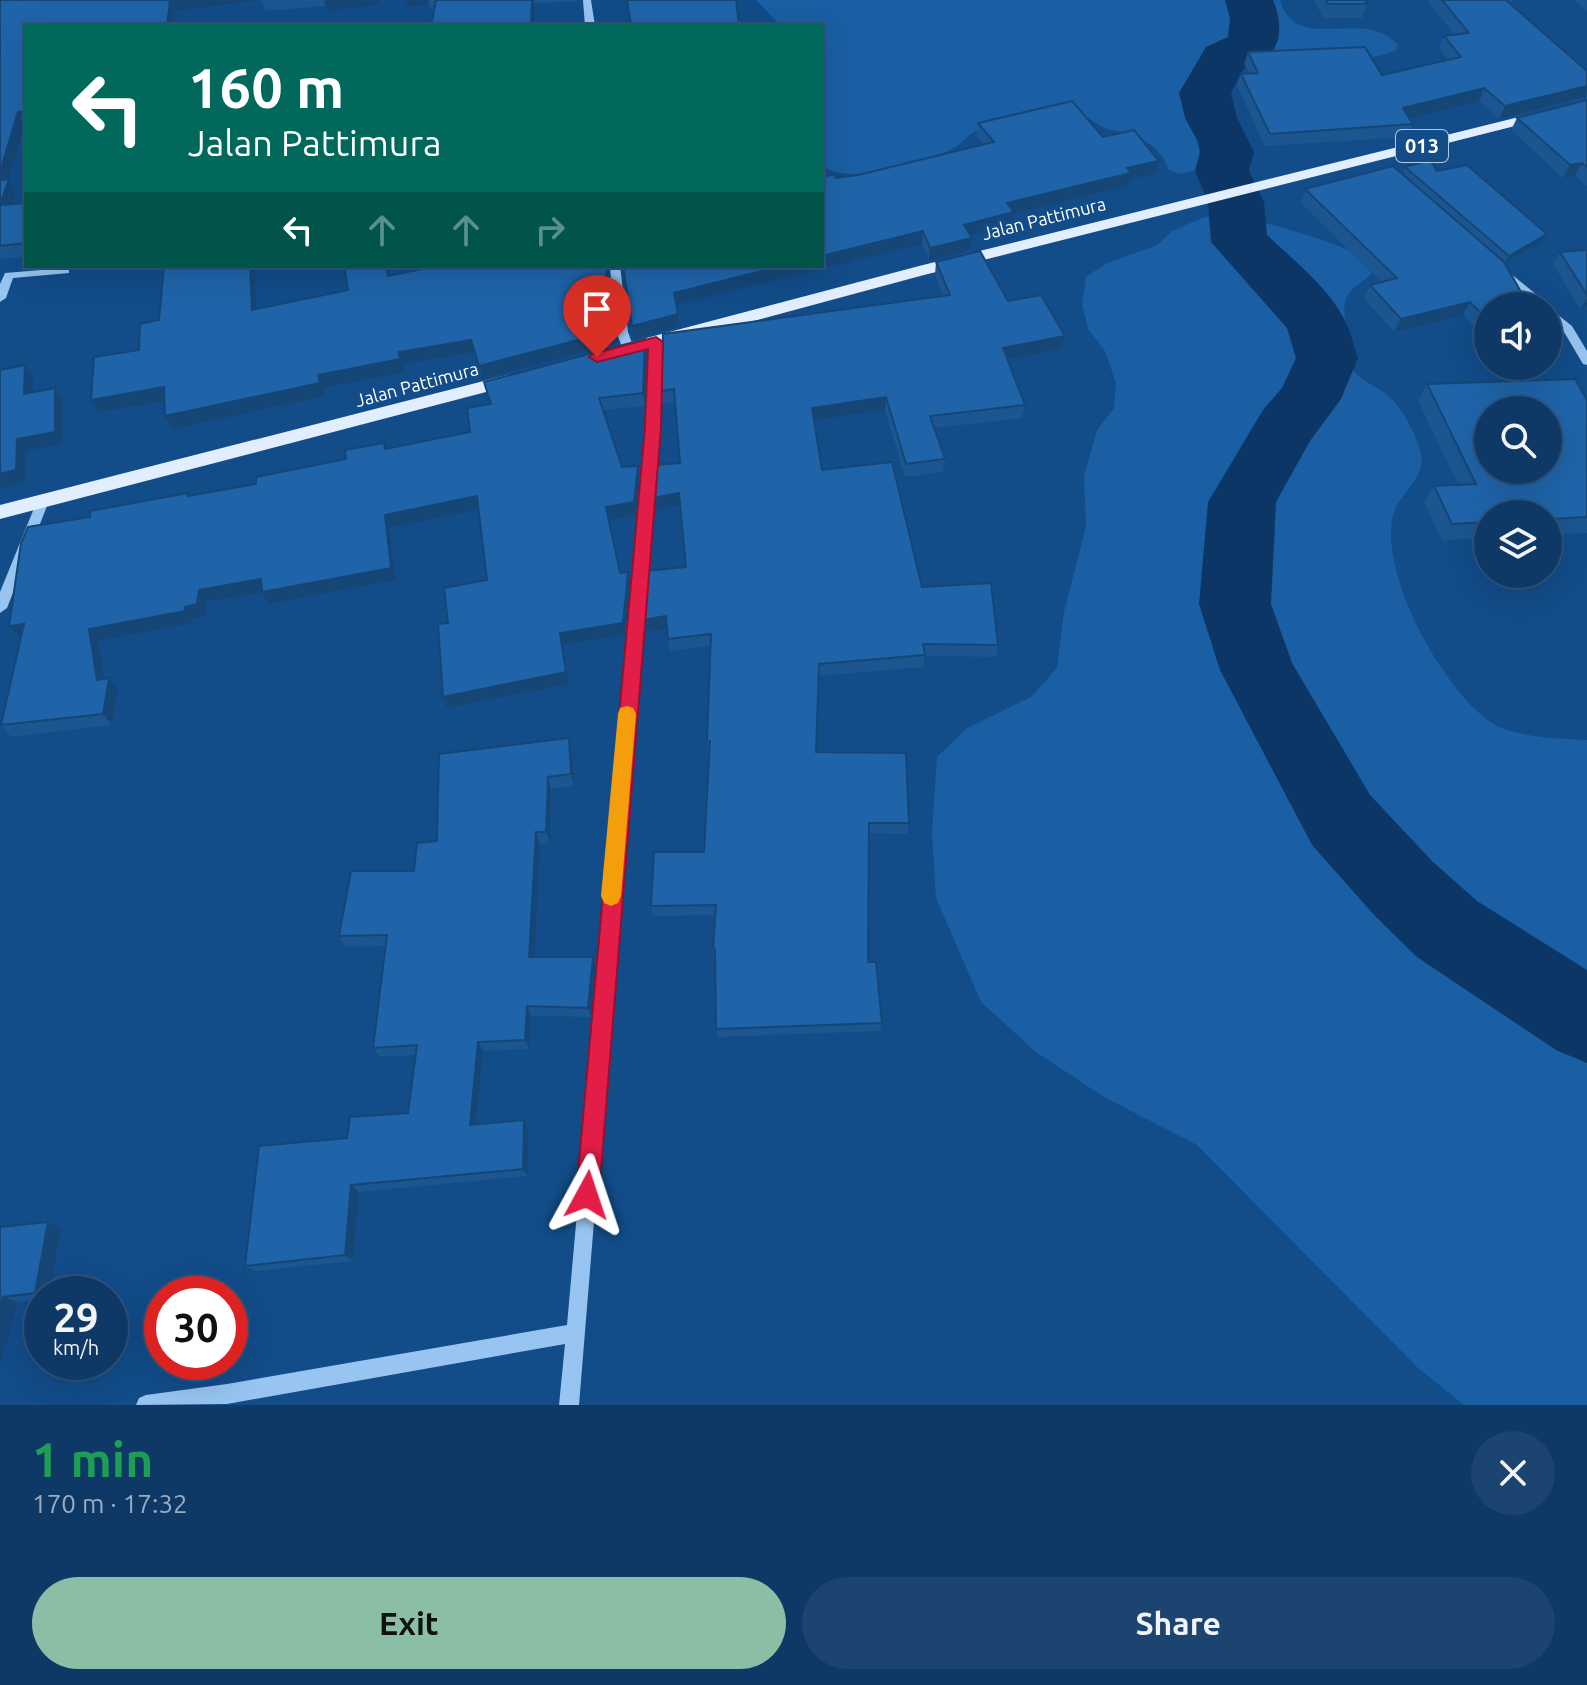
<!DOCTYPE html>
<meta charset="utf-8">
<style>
body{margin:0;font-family:Ubuntu,sans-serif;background:#1c4470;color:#f1f3f6;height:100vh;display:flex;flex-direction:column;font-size:30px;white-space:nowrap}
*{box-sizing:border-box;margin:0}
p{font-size:26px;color:#9bacc0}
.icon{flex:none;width:44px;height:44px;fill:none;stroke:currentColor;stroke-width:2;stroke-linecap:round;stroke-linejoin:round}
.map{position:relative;height:1405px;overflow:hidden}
.panel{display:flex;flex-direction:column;background:#0e3967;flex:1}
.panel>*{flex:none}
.banner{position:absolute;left:24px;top:24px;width:800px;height:244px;border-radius:0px;box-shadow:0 8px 32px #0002,0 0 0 2px #2e537b;background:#00695c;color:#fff;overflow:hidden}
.tools{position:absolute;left:1474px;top:292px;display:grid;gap:16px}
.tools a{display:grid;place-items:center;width:88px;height:88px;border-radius:50%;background:#0e3967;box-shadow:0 8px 32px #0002,0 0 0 2px #2e537b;font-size:40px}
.speed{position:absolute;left:24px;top:1276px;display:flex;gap:16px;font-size:40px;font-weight:700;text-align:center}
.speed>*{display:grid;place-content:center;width:104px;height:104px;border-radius:50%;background:#0e3967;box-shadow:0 8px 32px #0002,0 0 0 2px #2e537b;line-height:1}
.speed small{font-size:20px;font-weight:400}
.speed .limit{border:12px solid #d22;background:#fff;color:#111}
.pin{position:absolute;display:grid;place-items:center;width:68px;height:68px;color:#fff;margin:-82px -34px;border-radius:50% 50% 50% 0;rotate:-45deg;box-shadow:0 0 8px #0007}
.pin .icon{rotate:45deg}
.me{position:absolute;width:88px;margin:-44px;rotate:5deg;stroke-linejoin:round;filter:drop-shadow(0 0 6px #0008)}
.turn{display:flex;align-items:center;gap:28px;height:168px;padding:0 32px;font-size:36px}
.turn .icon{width:104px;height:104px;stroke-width:2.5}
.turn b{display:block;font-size:56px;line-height:68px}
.lanes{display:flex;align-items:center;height:76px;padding:0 32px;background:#0003;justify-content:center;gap:40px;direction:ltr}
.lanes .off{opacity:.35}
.round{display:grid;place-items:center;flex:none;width:84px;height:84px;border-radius:42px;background:#1c4470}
.head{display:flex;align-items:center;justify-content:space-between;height:136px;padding:0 32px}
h1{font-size:48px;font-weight:700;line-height:60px;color:#1e9e55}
.primary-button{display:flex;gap:16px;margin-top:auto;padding:16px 32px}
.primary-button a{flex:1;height:92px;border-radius:48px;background:#8abfa5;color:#111;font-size:32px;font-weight:700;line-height:92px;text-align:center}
.primary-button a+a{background:#1c4470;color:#f1f3f6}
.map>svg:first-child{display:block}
.green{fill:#1a5fa3}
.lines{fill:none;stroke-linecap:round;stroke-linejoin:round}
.river{fill:#0b3665;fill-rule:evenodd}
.minor{fill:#97c4f1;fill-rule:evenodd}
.major{fill:#e1eeff;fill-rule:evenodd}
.wall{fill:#1b5691}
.shaded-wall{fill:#164676}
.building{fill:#1f64a9;stroke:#164676;stroke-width:2;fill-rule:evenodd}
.route{fill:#e11d48;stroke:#92132f;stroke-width:2}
.slow{fill:#f59e0b}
.labels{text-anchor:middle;stroke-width:8;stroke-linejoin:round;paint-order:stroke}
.far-street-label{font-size:18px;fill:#fff;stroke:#124c89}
.shield{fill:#124c89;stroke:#b8c9dc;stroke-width:2}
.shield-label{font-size:20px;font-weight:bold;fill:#fff}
</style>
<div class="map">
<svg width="1587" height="1405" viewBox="0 0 1587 1405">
<rect width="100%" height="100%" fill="#124c89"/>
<!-- green -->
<g class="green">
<path d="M756,0H1280C1298,57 1363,5 1398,45L1395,51C1359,64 1323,60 1286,55C1270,53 1252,49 1237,53C1225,55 1207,84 1205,95C1203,114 1223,134 1227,152L1223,162L1181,174L1169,170C1160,144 1138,135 1112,130C1098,128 1087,114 1074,112C1067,110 1056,114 1049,115C1029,118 987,124 971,134C966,137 962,143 957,146C926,165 853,186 822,166V26H781Z"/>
<path d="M1237,215C1270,225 1353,244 1375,266C1370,281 1353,284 1347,297C1342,306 1345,317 1346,327C1346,338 1343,354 1348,363C1356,380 1377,385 1390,397C1402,409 1416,434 1420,450C1429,478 1399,492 1393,515C1379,575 1443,690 1492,723C1512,737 1562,739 1587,740V1405H1464L1418,1368L1197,1145L1104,1097L1036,1052L981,1002L936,898L932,833L937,757L967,728L1031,697L1057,668L1064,612L1086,527L1084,476L1097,430L1114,408L1116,383L1105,351L1088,329L1082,304L1086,277L1105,264L1157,245L1172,231L1204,217Z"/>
</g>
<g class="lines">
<!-- river -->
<path class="river" d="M1225,0H1273C1281,18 1284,46 1265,58C1258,62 1248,64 1243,70C1238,77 1235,86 1231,93L1237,118L1254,152L1249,171L1264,202L1267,235C1294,261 1330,288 1346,323C1351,333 1354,346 1358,358L1341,399L1310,441L1276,502L1271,604L1292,663L1370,795L1433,862L1477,901L1587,970V1063L1556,1050L1417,957L1375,916L1312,845L1220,670L1199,604L1208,502L1263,410L1282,388L1296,358L1287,328L1211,242L1208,202L1195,171L1200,152L1197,140L1185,118L1179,93L1206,47L1228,37L1230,18Z"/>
<!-- minor -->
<g class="minor">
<polygon points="583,0 591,0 595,26 585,26"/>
<path d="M610,266H620L628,332L634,349L628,353C612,343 612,286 610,266Z"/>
<polygon points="1501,266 1547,303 1549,306 1548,307 1536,306 1497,271 1497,267"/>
<polygon points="65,268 69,269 69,273 13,278 6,298 0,302 0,284 5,273"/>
<polygon points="1548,307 1572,326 1587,351 1587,365 1583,364 1564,332 1548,317"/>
<polygon points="656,338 662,342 659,427 579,1405 559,1405 565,1344 227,1404 136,1405 139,1398 146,1395 227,1384 567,1325 647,427 650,342"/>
<polygon points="43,496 49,501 7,608 0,613 0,592 37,501"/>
</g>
<!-- major -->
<g class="major">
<polygon points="1587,100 1587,108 924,275 620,357 612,351 620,345 923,265"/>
<polygon points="511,374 517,376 519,380 517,384 0,519 0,505"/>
</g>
</g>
<!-- wall -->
<g class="wall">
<polygon points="0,0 381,0 380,5 327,11 326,6 265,11 262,0 197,8 175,11 173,26 26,26 25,125 9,179 16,192 12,204 26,203 26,257 0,259"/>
<polygon points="406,0 577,0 577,1 430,9 429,5 408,7"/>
<polygon points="1314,0 1365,0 1367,4 1362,18 1323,18"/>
<polygon points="1427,0 1513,0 1510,4 1587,71 1587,98 1499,119 1479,101 1409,118 1413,124 1408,137 1265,146 1237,86 1241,74 1249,73 1244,64 1248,52 1382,75 1448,60 1439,48 1444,36 1455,35"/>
<polygon points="1574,0 1587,0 1587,11"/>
<polygon points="1587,100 1587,186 1575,175 1563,178 1511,130 1517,118"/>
<polygon points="978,123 1103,137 1156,174 1130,179 1128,186 1014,214 1012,225 970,235 970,250 929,260 922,244 677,305 680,326 634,339 623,266 836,178 858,175 984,145 977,136"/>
<polygon points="1405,167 1437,171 1547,234 1543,241 1505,263 1469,232 1488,306 1488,339 1463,315 1394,332 1364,298 1370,285 1381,282 1301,203 1305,189 1403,174"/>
<polygon points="1587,250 1587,306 1580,309 1553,264 1560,252"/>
<polygon points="936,262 1008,301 1062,349 1007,360 1025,405 1022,418 934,428 945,459 943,472 905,477 885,410 814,421 822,470 922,587 998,645 996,657 925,656 923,667 818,676 816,752 909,823 907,834 869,833 868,962 882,1023 880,1031 717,1037 715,958 714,958 713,948 715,915 653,916 651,906 704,852 709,752 708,752 707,741 711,646 670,651 667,628 645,632 643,620 686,567 680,505 655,510 680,463 675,402 663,404 661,391 943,296 935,275"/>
<polygon points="645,339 647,353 645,406 603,410 622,467 639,479 636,514 609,520 620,573 628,572 630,585 625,635 562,645 569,684 447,708 448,623 487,580 478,509 389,528 396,580 268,604 262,592 206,602 205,617 192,619 193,623 98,641 104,679 118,689 112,725 11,737 1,725 21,638 19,638 9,626 90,517 189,495 256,484 386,448 470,432 490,405 484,382"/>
<polygon points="1427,384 1587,400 1587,533 1548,535 1548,514 1488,514 1488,538 1442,540 1424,502 1434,486 1458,484 1418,401"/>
<polygon points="569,738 572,751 574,786 551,789 550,843 540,844 534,957 593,957 596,967 591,1017 531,1016 529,1049 483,1051 476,1124 524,1120 528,1128 528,1176 359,1192 353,1261 255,1271 245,1266 408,1113 416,1055 380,1057 373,1048 386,946 346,947 339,936 414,871 437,841"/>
<polygon points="48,1222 61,1228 42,1294 42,1299 18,1302 0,1366 0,1227"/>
</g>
<!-- shaded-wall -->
<g class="shaded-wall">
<polygon points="170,0 262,0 175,11 173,26 167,26"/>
<polygon points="324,0 381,0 380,5 327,11"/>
<polygon points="406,0 428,0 429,5 408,7"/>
<polygon points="532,0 534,0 535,3 534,26 531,26"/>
<polygon points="1587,86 1586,97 1499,119 1505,106"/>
<polygon points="1484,88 1479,101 1398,121 1403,108"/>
<polygon points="26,111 26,124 25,125 7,185 9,179 16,192 8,218 0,205 0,172 18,112"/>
<polygon points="1159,161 1156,174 1130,179 1128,186 1014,214 1012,225 963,237 964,225 1007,203 1127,168"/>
<polygon points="1582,163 1575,175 1563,178 1570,165"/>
<polygon points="923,231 922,244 676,305 674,293 782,266 822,266 822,256"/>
<polygon points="1547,234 1543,241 1505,263 1509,256"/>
<polygon points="972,238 970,250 929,260 930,248"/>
<polygon points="250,266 255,266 257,323 252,310"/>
<polygon points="1587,298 1587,306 1580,309"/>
<polygon points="1470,302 1463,315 1394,332 1401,319"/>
<polygon points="678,314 680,326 634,339 632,326"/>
<polygon points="616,330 618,343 482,379 479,366"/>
<polygon points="1065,336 1062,349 1000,361 1003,348"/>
<polygon points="645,339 647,353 645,406 643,393"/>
<polygon points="471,340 474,352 404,364 404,372 323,388 325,396 172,429 165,416 318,375 399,352"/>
<polygon points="25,365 33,378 32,406 24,394"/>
<polygon points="164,387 171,400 99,412 91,400"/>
<polygon points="55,388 63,400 63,444 25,451 25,482 0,488 0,474 17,439"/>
<polygon points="886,397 885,410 812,421 812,408"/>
<polygon points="638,466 639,479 636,514 609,520 606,507"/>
<polygon points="679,493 680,505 655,510 654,498"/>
<polygon points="477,496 480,509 389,528 396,580 268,604 262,592 385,515"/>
<polygon points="628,572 630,585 625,635 562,645 569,684 447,708 443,697 560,633"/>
<polygon points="261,579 268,591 206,602 205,617 192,619 193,623 98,641 106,691 97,680 89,629 199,590"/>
<polygon points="666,616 668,628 645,632 643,620"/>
<polygon points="24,624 33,636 19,638 9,626"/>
<polygon points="109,678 118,689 112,725 103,714"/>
<polygon points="569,738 572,751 574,786 571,774"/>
<polygon points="548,777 551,789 550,843 546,832"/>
<polygon points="536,832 540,844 534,967 529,957"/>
<polygon points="593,957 596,967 591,1017 588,1008"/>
<polygon points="527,1006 531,1016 529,1049 525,1040"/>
<polygon points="478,1042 483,1051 475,1133 470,1125"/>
<polygon points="524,1120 528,1128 528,1176 523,1169"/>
<polygon points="351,1185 359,1192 353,1261 345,1255"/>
<polygon points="48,1222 61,1228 49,1294 42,1294 42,1296 35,1293"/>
<polygon points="3,1297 18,1302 0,1366 0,1309"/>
</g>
<!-- building -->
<g class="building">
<polygon points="0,0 170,0 167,26 26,26 26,111 18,112 0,172"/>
<polygon points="436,0 532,0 531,26 431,26"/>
<polygon points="627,0 736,0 739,26 640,26 640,24 631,25"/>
<polygon points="1326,0 1365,0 1367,4 1328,4"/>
<polygon points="1442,0 1508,0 1507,1 1587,71 1587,86 1505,106 1484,88 1403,108 1413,124 1270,134 1241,74 1258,73 1248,52 1365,47 1382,75 1461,57 1444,36 1469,33"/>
<polygon points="1587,100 1587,167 1582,163 1570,165 1517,118"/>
<polygon points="1072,101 1103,137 1134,130 1159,161 1127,168 1131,173 1007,203 1014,212 964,225 972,238 930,248 923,231 822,256 822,177 834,174 836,178 858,175 994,142 978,123"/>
<polygon points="1430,160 1437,171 1467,165 1547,234 1509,256 1405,167"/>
<polygon points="1393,166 1504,262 1529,306 1488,306 1488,320 1470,302 1401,319 1370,285 1397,278 1305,189"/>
<polygon points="9,179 0,205 26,203 26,243 0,246 0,180"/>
<polygon points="1587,250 1587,295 1560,252"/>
<polygon points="980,251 1008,301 1041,295 1065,336 1003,348 1025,405 930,416 945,459 906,464 886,397 812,408 822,470 892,462 922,587 991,583 998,645 923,644 925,655 819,664 816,752 906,753 909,823 869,823 868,962 876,962 882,1023 716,1029 715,949 713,948 716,905 651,906 654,852 704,852 710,741 707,741 711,634 668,639 666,616 643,620 647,571 686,567 679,493 654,498 656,465 680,463 674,389 661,391 663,334 950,295 936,262"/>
<polygon points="164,266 250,266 252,310 348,290 344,266 386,266 388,276 436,266 606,266 608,287 616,330 479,366 471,340 399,352 400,359 318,375 320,383 165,416 164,387 91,400 94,357 139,350 140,324 159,320"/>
<polygon points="623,266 782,266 674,293 678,314 632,326"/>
<polygon points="645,339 643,393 599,398 622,467 638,466 634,502 606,507 620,573 628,572 623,623 560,633 566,672 443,697 438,624 448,623 444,588 487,580 477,496 385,515 391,568 262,592 261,579 199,590 197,604 185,607 185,611 89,629 97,680 109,678 103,714 1,725 24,624 9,626 21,543 28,527 90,517 90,511 188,493 188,496 256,484 256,477 346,459 345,450 384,443 385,449 470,432 467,408 491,404 484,382"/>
<polygon points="25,365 24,394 55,388 55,432 17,439 16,470 0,474 0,370"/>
<path d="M1575,379L1587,400V517L1548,519V514H1488V522L1452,524L1434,486L1476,484L1427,384ZM1488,410H1548V470H1488Z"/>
<polygon points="569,738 571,774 548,777 546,832 536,832 529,957 593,957 588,1008 527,1006 525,1040 478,1042 470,1125 524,1120 523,1169 351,1185 345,1255 245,1266 259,1146 347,1138 350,1117 408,1113 417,1045 373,1048 387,935 339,936 351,871 414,871 417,843 437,841 439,754"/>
<polygon points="48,1222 35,1293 3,1297 0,1309 0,1227"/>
</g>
<!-- route -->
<polygon class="route" points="656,337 663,342 661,427 599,1195 595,1203 587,1207 579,1203 576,1195 645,427 648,349 597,362 589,357 592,354"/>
<!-- slow -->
<polygon class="slow" points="627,706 633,708 636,714 621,896 618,903 611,906 604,903 601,896 618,714 620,708"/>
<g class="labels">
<!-- far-street labels -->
<g class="far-street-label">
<text transform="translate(1044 219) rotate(-14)" y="6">Jalan Pattimura</text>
<text transform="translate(417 385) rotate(-15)" y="6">Jalan Pattimura</text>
</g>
<!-- shield labels -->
<rect class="shield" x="1396" y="130" width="52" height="32" rx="6"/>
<g class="shield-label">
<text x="1422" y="153">013</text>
</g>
</g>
</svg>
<div class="tools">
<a><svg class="icon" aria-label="sound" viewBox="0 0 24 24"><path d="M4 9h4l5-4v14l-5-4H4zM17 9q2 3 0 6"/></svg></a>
<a><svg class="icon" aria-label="search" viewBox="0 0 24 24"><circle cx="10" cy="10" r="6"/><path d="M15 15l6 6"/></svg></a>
<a><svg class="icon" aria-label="layers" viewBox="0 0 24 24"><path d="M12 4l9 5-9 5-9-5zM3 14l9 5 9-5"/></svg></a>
</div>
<div class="speed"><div>29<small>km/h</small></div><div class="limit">30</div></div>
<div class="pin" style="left:597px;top:357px;background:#d93025"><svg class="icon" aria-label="arrive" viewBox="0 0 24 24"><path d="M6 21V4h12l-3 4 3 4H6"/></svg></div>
<svg class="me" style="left:587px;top:1195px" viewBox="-20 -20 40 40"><path d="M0-17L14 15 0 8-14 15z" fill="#e11d48" stroke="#fff" stroke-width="4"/></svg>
<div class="banner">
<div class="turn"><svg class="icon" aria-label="left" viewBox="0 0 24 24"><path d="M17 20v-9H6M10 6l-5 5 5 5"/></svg><div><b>160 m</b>Jalan Pattimura</div></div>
<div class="lanes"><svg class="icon" aria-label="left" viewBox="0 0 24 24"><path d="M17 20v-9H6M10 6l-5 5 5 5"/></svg><svg class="icon off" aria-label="ahead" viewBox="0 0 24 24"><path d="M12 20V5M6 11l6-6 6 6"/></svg><svg class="icon off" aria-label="ahead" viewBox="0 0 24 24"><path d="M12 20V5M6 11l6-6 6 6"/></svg><svg class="icon off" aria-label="right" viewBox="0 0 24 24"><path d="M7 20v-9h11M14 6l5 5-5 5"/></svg></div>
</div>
</div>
<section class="panel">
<div class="head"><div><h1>1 min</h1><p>170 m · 17:32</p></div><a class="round"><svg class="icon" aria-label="close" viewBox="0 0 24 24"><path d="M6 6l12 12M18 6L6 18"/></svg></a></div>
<div class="primary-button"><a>Exit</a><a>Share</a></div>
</section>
